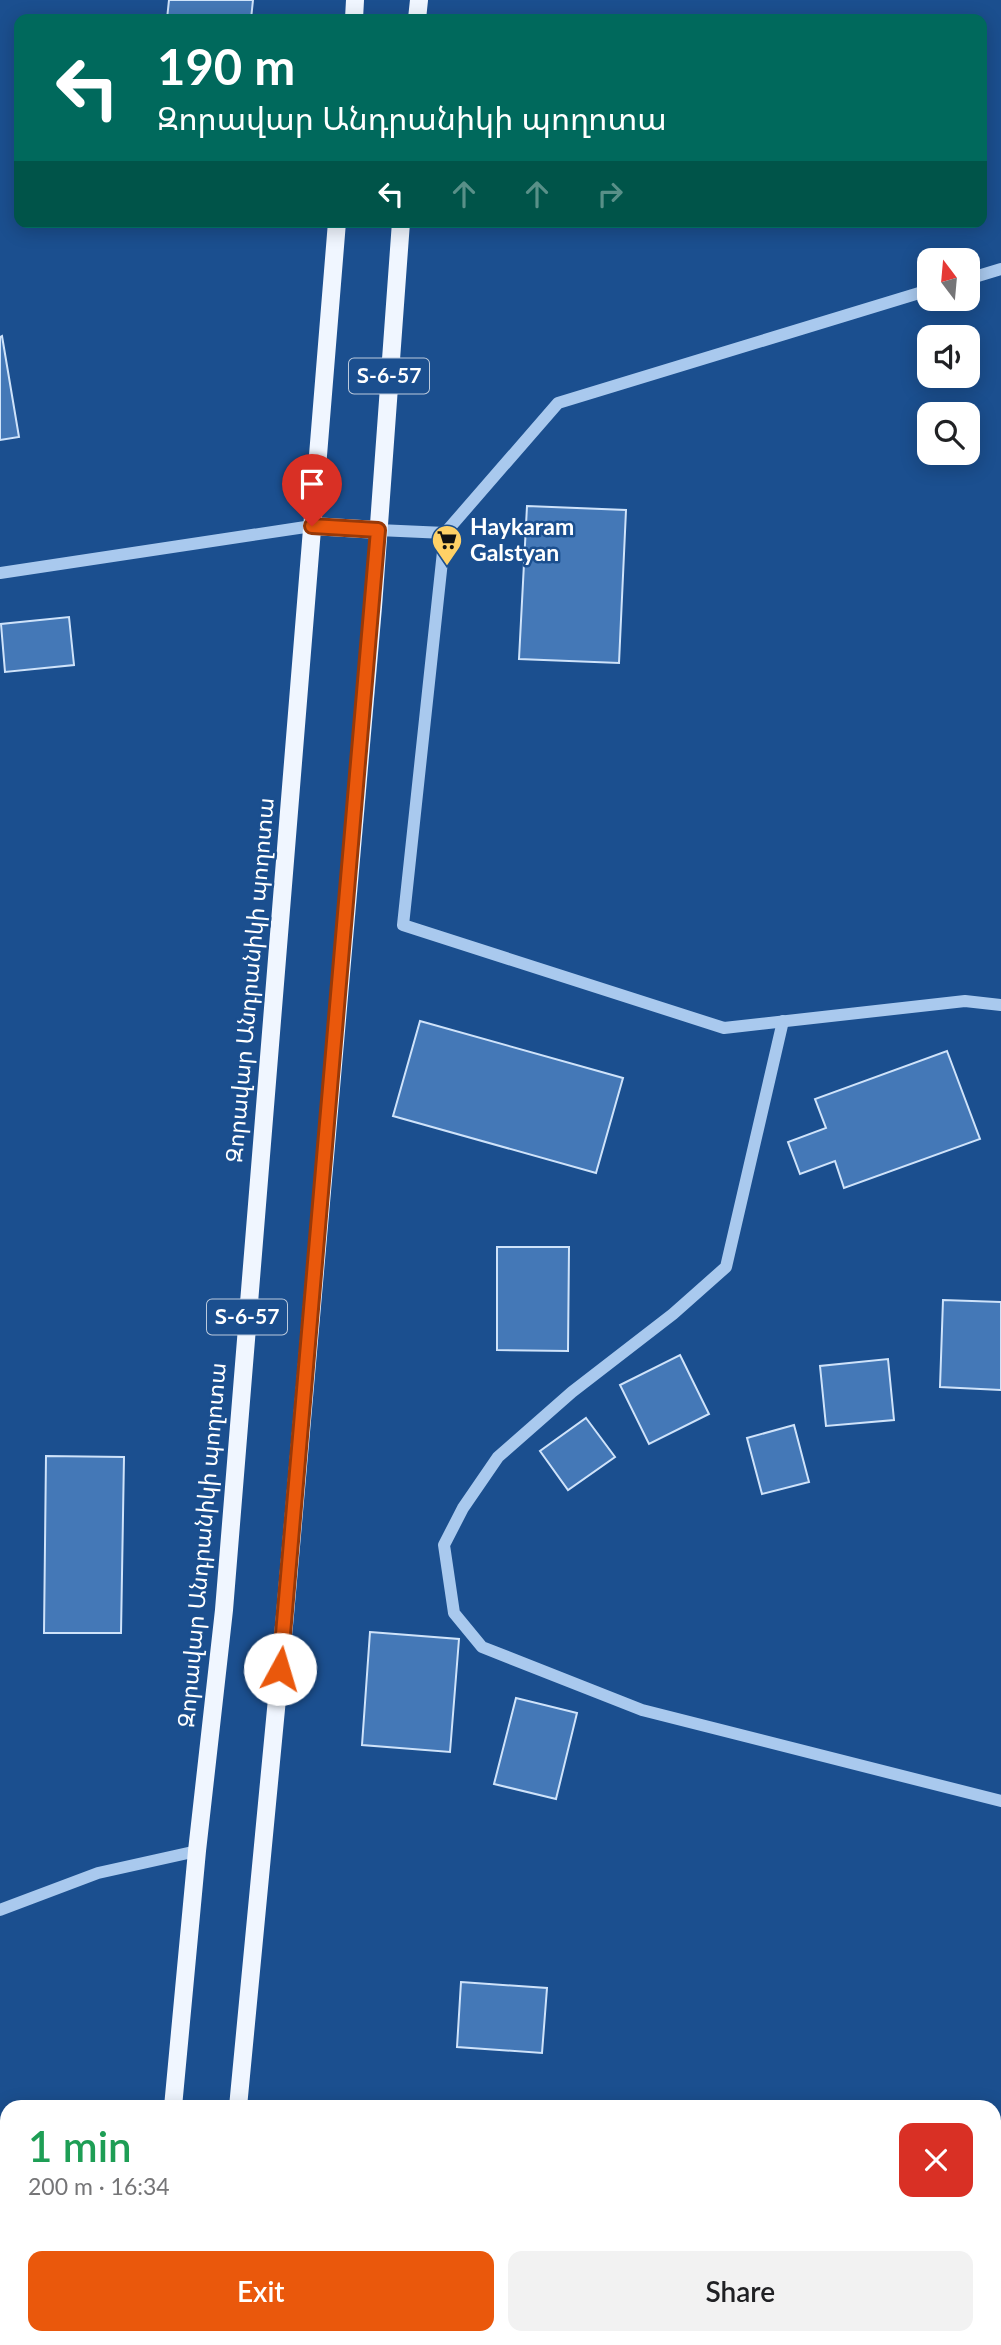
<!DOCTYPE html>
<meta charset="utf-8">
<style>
body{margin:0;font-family:Lato,"Noto Sans Armenian",sans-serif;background:#f2f2f2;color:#202124;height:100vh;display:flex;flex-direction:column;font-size:26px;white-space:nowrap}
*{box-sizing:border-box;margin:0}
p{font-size:23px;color:#757577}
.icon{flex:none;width:38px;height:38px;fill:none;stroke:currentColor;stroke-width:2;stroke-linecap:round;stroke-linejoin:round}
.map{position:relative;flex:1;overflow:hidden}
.drawer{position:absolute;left:0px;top:2100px;width:1001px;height:245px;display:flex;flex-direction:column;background:#fff;border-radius:21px 21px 0 0;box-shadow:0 4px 18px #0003}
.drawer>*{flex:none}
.guide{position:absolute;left:14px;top:14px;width:973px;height:214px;border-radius:14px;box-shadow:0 4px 18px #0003;background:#00695c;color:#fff;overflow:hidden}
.needle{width:46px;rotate:344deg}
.tools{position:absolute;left:917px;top:248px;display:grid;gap:14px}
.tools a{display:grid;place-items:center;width:63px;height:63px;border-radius:14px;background:#fff;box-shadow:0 4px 18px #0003;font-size:35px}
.pin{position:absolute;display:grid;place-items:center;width:60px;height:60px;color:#fff;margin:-72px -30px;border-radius:50% 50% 50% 0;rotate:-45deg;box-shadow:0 0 7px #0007}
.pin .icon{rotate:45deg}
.me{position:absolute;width:77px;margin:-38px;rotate:6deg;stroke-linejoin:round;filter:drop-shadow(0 0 5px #0008)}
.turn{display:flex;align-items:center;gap:24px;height:147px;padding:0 28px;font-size:32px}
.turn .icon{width:91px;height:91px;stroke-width:2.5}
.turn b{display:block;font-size:49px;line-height:60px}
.lanes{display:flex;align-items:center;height:66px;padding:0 28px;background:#0003;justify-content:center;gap:35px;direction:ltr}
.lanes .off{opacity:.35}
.round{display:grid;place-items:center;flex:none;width:74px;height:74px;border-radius:14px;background:#f2f2f2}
.overview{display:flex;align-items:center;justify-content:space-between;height:119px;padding:0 28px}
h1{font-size:42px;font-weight:600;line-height:52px;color:#1e9e55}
.cta{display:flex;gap:14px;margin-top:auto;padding:14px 28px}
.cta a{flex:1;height:80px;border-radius:14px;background:#ea580c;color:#fff;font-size:28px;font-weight:600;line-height:80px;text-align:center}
.cta a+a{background:#f2f2f2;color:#202124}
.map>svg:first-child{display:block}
.building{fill:#4478b7;stroke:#cfe3fa;stroke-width:2}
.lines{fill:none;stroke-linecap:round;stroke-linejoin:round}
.path{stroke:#a9c9ee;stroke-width:4.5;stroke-dasharray:3.5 5;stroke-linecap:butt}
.minor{stroke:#a9c9ee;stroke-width:12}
.major{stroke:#f0f6ff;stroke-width:18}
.route-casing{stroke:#983908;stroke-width:18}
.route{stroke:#ea580c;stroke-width:12}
.labels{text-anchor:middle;stroke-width:5;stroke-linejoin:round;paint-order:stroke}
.shield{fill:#1b4f8f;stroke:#bbcadd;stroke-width:2}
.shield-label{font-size:21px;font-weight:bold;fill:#fff}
.poi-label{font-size:23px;font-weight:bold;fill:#fff;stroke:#1b4f8f;text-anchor:start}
.street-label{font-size:23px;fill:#fff;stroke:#1b4f8f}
</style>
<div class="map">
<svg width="1001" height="2345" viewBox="0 0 1001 2345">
<rect width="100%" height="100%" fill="#1b4f8f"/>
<!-- building -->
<g class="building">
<polygon points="169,0 253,0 251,19 167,19"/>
<polygon points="2,336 19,437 0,440 0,337"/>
<polygon points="527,506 626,510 619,663 519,659"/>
<polygon points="69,617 74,665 5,672 1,624"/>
<polygon points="420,1021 623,1078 596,1173 393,1116"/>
<polygon points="947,1051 980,1139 844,1188 835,1161 800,1174 788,1142 826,1128 815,1099"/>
<polygon points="497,1247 569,1247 568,1351 497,1350"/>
<polygon points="943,1300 1001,1302 1001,1390 940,1387"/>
<polygon points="680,1355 709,1414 649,1444 620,1385"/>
<polygon points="888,1359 894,1420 826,1426 820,1366"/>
<polygon points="586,1418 615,1457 568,1490 540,1451"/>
<polygon points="794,1425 809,1482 762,1494 747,1438"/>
<polygon points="46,1456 124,1457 121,1633 44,1633"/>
<polygon points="370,1632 459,1639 450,1752 362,1745"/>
<polygon points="516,1698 577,1713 556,1799 494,1784"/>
<polygon points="461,1982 547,1988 542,2053 457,2047"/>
</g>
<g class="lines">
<!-- path -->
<polyline class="path" points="897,2345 900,2338"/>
<!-- minor -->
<g class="minor">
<polyline points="968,279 1001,269"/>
<polyline points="378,530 445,533 558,403 929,290"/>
<polyline points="445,533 403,925 724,1028 965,1001 1001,1005"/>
<polyline points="0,573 312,526"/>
<polyline points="783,1021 726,1267 673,1314 572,1392 498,1457 463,1508 444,1545 454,1613 482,1647 642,1710 1001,1801"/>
<polyline points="0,1910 98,1873 197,1851"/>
<polyline points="994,2142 1001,2126"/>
</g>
<!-- major -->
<g class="major">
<polyline points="354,19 355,0"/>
<polyline points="417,19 419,0"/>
<polyline points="312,526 378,530"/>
<polyline points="173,2107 197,1851 224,1610 337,222"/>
<polyline points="238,2107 285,1615 373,607 401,222"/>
<polyline points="150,2345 150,2338"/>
<polyline points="215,2345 215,2338"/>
</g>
</g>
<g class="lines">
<!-- route casing -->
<g class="route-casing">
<polyline id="route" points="280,1669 378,530 312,526"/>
</g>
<!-- route -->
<use href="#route" class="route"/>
</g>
<!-- icons -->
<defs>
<g id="supermarket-pin" transform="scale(1.575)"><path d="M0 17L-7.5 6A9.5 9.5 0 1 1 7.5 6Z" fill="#ffd166" stroke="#1b4f8f"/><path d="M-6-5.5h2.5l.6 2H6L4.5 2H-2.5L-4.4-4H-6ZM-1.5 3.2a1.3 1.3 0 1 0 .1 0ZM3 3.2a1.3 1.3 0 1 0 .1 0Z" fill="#111"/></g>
</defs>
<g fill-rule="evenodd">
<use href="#supermarket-pin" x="447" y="540"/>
</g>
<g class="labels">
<!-- shield labels -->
<g class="shield">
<rect x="349" y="358.5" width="80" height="35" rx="5"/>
<rect x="207" y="1299.5" width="80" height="35" rx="5"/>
</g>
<g class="shield-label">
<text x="389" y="383">Տ-6-57</text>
<text x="247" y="1324">Տ-6-57</text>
</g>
<!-- poi labels -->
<g class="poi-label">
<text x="470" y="535">Haykaram<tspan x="470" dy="26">Galstyan</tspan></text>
</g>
<!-- street labels -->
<g class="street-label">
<text transform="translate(250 980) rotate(-85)" y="8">Զորավար Անդրանիկի պողոտա</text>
<text transform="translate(202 1545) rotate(-85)" y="8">Զորավար Անդրանիկի պողոտա</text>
</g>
</g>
</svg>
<div class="tools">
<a><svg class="needle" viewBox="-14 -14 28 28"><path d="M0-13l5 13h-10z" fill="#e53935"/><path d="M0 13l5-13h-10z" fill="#757577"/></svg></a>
<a><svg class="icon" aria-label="sound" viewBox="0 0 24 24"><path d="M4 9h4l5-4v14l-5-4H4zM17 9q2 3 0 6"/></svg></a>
<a><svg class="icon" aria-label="search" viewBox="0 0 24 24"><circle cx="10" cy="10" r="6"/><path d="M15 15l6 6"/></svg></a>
</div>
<div class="pin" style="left:312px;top:526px;background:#d93025"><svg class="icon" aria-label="arrive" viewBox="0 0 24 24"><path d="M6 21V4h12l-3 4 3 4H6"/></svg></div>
<svg class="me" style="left:280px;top:1669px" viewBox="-20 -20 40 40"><circle r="19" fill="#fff"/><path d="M0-13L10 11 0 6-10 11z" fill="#ea580c"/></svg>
<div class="guide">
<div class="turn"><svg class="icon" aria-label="left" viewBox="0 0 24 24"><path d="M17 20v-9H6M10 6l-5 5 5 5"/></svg><div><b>190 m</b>Զորավար Անդրանիկի պողոտա</div></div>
<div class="lanes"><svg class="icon" aria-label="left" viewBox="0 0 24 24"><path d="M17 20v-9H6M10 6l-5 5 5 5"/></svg><svg class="icon off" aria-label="ahead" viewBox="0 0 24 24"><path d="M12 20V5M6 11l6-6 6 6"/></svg><svg class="icon off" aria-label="ahead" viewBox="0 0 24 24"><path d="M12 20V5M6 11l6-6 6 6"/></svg><svg class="icon off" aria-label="right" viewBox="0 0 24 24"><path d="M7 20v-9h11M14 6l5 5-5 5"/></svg></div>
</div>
<section class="drawer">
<div class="overview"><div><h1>1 min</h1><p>200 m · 16:34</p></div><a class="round" style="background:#d93025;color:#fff"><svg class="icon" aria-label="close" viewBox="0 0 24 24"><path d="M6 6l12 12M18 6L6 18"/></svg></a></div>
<div class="cta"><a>Exit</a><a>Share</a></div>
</section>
</div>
